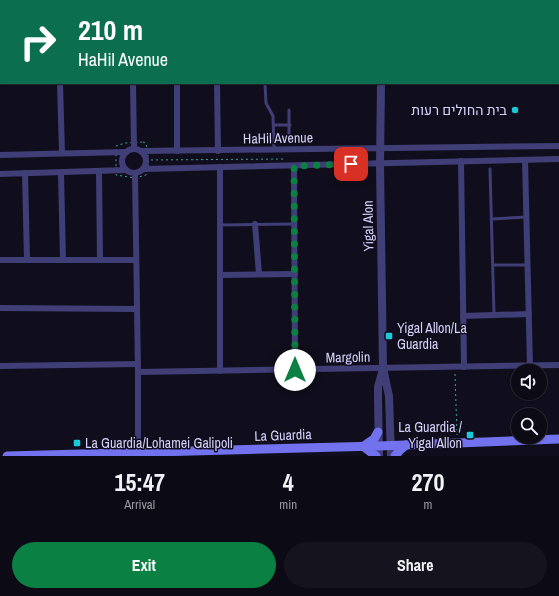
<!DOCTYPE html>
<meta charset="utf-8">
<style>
body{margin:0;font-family:"Archivo Narrow",Heebo,sans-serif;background:#15131e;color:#f1f3f6;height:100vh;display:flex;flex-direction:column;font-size:15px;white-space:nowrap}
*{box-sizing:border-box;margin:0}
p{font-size:13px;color:#9a9aa0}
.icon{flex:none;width:22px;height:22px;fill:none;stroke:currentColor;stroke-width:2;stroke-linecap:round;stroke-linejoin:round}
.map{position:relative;height:456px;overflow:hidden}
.sheet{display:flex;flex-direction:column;background:#0c0a15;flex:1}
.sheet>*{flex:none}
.hud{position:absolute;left:0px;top:0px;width:559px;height:84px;box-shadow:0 1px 3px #0004,0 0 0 1px #2c2b34;background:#0b6e4f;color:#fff;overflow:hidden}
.buttons{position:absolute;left:511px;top:364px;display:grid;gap:8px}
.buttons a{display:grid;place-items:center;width:36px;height:36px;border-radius:50%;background:#0c0a15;box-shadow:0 1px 3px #0004,0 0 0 1px #2c2b34;font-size:20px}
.pin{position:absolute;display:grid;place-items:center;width:34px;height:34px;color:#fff;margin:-17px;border-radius:8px;box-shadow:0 2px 6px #0006}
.me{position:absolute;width:44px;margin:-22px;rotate:0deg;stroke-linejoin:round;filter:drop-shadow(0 0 3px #0008)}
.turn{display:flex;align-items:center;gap:14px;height:84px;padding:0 12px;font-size:18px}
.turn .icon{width:52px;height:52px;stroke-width:2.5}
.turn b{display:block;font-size:28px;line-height:34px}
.eta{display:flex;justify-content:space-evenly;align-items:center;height:68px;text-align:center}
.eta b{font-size:24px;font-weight:700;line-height:28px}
.primary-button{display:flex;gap:8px;margin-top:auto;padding:8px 12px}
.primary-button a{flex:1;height:46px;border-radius:24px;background:#0b8043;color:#fff;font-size:16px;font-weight:700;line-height:46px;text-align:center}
.primary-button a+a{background:#15131e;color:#f1f3f6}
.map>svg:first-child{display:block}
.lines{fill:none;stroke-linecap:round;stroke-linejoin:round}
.path{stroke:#3ba199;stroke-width:1;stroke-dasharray:2 3;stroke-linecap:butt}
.service{stroke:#403e76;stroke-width:3}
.minor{stroke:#403e76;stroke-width:6}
.tertiary{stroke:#403e76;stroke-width:8}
.secondary{stroke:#7271ee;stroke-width:9}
.route{stroke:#0b8043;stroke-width:7;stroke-dasharray:0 12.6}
.poi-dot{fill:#1bc9d9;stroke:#100e1c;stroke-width:1.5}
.labels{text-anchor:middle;stroke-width:3;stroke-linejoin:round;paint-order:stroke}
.poi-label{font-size:14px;fill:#d3cff9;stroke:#100e1c;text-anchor:end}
.street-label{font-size:14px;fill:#d3cff9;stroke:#100e1c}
</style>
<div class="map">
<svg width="559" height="456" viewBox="0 0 559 456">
<rect width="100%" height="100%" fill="#100e1c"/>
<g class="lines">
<!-- path -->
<g class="path">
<path d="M143,142L146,143C148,155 150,164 146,175L135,178L116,175V146L125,143Z"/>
<polyline points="146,160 286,159"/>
<polyline points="455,374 457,435"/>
</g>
<!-- service -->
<g class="service">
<polyline points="265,83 266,103 273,116 274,149"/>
<polyline points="274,125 290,125"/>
<polyline points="289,140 289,110"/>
<polyline points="490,169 494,314"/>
<polyline points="492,219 527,217"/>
<polyline points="220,225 294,224"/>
<polyline points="493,265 528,265"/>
</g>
<!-- minor -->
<g class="minor">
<polyline points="58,0 58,1"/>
<polyline points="132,0 132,1"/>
<polyline points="176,0 176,1"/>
<polyline points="216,0 216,1"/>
<polyline points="280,1 280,0"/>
<polyline points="326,1 326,0"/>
<polyline points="445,1 445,0"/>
<polyline points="495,1 496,0"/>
<polyline points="545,1 546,0"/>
<polyline points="558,76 559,76"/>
<polyline points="60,83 62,153"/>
<polyline points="133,83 134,149"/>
<polyline points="177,83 177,151"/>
<polyline points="217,83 218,151"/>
<circle cx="134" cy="161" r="12"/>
<polyline points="141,151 559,146"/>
<polyline points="0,155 126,152"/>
<polyline points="525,160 530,366"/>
<polyline points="461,161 464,367"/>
<polyline points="294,166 295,370"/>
<polyline points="220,167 220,371"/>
<polyline points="144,169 559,159"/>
<polyline points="99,172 100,260"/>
<polyline points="25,173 27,260"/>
<polyline points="61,173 63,260"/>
<polyline points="135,173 138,372 138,456"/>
<polyline points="0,174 126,170"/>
<polyline points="255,224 259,274"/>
<polyline points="0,260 136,260"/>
<polyline points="220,275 295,274"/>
<polyline points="0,308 137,309"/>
<polyline points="463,316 529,314"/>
<polyline points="0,366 138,364"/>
<polyline points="138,372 559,365"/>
</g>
<!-- tertiary -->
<g class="tertiary">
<polyline points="384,1 384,0"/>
<polyline points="381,83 380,164 383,368 389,396 391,456"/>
<polyline points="379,456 378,397 378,387 383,369"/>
</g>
<!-- secondary -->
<g class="secondary">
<polyline points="364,446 374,439 378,432"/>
<polyline points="364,447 376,456"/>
<polyline points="7,456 378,446 559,439"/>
<polyline points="395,456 400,450 406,445"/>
</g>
</g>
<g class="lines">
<!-- route -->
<polyline class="route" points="295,370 294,166 351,164"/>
</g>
<!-- markers -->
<g class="poi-dot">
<circle cx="515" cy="110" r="4"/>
<rect x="385" y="332" width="8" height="8" rx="2"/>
<rect x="466" y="431" width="8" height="8" rx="2"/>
<rect x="73" y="439" width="8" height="8" rx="2"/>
</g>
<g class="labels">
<!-- poi labels -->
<g class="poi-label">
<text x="507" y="115">בית החולים רעות</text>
<text x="397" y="333" text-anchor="start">Yigal Allon/La<tspan x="397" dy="16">Guardia</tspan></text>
<text x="462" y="432">La Guardia /<tspan x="462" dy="16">Yigal Allon</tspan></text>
<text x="85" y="448" text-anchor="start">La Guardia/Lohamei Galipoli</text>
</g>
<!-- street labels -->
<g class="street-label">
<text transform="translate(278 138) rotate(-1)" y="5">HaHil Avenue</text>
<text transform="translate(368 226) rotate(-91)" y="5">Yigal Alon</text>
<text transform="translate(348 357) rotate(-1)" y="5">Margolin</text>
<text transform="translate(283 435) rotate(-2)" y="5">La Guardia</text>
</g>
</g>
</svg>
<div class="buttons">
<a><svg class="icon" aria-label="sound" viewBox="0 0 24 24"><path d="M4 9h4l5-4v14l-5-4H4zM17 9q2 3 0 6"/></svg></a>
<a><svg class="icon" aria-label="search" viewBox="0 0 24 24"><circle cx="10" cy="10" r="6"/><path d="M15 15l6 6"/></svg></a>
</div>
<div class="pin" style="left:351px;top:164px;background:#d93025"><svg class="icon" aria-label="arrive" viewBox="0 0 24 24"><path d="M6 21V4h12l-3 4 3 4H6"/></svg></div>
<svg class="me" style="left:295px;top:370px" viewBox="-20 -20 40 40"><circle r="19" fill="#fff"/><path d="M0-13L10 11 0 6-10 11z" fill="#0b8043"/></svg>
<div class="hud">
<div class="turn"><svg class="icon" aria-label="right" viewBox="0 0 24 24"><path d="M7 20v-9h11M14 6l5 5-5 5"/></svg><div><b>210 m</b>HaHil Avenue</div></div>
</div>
</div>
<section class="sheet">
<div class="eta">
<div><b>15:47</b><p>Arrival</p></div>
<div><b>4</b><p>min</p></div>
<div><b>270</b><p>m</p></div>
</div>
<div class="primary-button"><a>Exit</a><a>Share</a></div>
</section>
